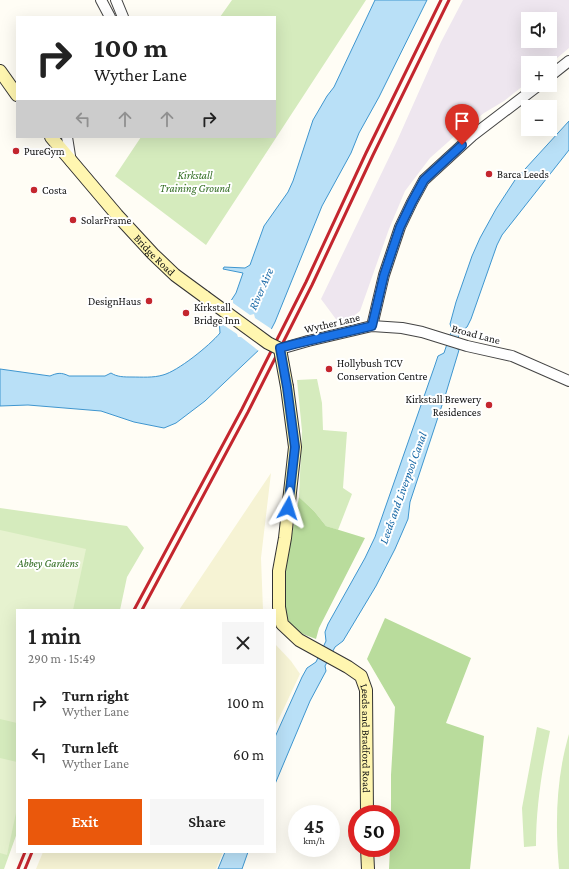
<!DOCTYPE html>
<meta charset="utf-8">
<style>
body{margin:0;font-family:"Crimson Pro",serif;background:#f6f6f6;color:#222;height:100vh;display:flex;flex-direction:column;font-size:15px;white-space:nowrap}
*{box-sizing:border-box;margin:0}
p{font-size:13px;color:#767676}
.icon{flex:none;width:22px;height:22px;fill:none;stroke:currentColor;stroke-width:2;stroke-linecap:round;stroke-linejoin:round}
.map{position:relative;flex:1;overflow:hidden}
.side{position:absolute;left:16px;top:609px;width:260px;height:244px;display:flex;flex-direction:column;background:#fff;border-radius:0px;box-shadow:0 4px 16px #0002}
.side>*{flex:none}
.banner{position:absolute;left:16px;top:16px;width:260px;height:122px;border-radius:0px;box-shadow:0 4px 16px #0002;background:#fff;color:#222;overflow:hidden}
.controls{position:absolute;left:521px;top:12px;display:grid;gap:8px}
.controls a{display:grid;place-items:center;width:36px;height:36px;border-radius:0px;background:#fff;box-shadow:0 4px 16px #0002;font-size:20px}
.speed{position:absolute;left:288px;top:805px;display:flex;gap:8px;font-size:20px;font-weight:700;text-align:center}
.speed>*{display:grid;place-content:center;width:52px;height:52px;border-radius:50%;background:#fff;box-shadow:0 4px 16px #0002;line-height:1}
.speed small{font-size:10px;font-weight:400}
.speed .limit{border:6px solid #d22;background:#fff;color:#111}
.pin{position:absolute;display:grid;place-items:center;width:34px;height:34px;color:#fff;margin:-41px -17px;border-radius:50% 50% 50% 0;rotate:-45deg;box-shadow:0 0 4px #0007}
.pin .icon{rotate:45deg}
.me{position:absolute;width:44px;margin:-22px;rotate:6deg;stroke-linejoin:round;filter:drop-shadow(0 0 3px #0008)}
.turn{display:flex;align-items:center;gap:14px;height:84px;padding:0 12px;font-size:18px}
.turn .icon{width:52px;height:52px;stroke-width:2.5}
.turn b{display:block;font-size:28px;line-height:34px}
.lanes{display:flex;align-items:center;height:38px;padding:0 12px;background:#0003;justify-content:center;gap:20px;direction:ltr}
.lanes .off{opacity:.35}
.round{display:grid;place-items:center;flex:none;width:42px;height:42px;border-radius:0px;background:#f6f6f6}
.head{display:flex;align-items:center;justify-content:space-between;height:68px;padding:0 12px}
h1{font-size:24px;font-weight:600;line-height:30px}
.primary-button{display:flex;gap:8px;margin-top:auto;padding:8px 12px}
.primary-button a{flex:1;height:46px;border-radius:0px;background:#ea580c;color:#fff;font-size:16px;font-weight:600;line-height:46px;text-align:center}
.primary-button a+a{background:#f6f6f6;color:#222}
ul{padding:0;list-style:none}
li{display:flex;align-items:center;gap:12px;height:52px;padding:0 12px}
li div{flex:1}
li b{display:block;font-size:15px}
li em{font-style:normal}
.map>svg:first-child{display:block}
.industrial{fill:#eee6ef;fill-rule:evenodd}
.farmland{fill:#f6f3d4}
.green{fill:#d5ebbd}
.forest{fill:#b9dc9c}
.pitch{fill:#e6f2cf}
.water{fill:#b9e0f7;stroke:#3f96cf}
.pier{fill:#fffdf5}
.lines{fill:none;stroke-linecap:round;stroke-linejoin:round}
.tertiary-casing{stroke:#444;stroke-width:12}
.secondary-casing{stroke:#333;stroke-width:14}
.tertiary{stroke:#fff;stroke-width:10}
.secondary{stroke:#fff6b0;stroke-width:12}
.rail{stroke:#c4262e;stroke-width:3}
.tertiary-bridge-casing{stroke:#444;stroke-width:12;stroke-linecap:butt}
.secondary-bridge-casing{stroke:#333;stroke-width:14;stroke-linecap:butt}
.tertiary-bridge{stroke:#fff;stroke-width:10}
.secondary-bridge{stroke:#fff6b0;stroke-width:12}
.route-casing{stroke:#114b97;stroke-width:10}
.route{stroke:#1a73e8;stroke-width:7}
.poi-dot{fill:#c4262e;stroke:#fff;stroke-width:1.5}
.labels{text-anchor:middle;stroke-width:4;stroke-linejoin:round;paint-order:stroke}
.poi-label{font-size:11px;fill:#111;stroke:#fff;text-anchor:start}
.park-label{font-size:11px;font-style:italic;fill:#2f6b1f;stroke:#fff}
.street-label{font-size:11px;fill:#111;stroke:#fff}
.water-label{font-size:12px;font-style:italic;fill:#1768a6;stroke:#fff}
</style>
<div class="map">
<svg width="569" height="869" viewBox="0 0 569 869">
<rect width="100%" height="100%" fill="#fffdf5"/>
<!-- industrial -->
<path class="industrial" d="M463,0H569V48L550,64V63H528V82L504,101L484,113L457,134L430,158L405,191L389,229L360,311L341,326L321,299L397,141L441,42ZM528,19H550V41H528Z"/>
<!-- farmland -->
<g class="farmland">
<polygon points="271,473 261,558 263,610 179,610"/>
<polygon points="275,644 291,661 300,674 275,727"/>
<polygon points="43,852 223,852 216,869 36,869"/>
</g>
<!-- green -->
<g class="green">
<polygon points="232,0 366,0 206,245 115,176 141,137 275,137 275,17 220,17"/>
<polygon points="317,379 322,403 323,430 347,432 343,488 352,494 338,530 326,526 314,511 299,497 302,431 297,380"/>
<polygon points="0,508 127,526 144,548 127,577 120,610 17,610 17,833 4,869 0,869"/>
<path d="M537,727L550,731C542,770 536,806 536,846L524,847L522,808Z"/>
<path d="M569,734V869H559C555,824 556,778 569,734Z"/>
</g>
<!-- forest -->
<g class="forest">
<polygon points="299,497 314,511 326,526 365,538 319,628 316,639 300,633 290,626 284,607 285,570"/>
<polygon points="385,618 471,658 446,723 484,736 470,869 389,869 390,848 391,848 391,775 395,707 367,659"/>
</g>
<!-- pitch -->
<g class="pitch">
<polygon points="0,530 86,549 73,610 17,610 17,723 0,719"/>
<polygon points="0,758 17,762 17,808 7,855 0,853"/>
</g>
<!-- water -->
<g class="water">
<path d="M375,0H427L379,97L359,133L351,153L322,206L275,322L262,347L205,401L176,423L164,428L134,422L101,411L28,405L0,406V369L50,376C57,373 61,372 69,376H105L111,373C117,377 124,377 132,377C142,377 153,378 163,375C178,371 209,346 220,333L219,319L236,293L243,273L223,269L224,267L245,268L250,265L264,226L288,192L293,181L313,120L327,96L334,87Z"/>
<polygon points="569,121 569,150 502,235 497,245 471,319 467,327 460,332 455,347 459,350 446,393 410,502 408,519 395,549 376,586 343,641 335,647 325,666 326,671 310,701 275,784 275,737 302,677 307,668 316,662 326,641 325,632 328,624 365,558 375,537 435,365 438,356 444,353 452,329 450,324 456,302 472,256 480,238 496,209 515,180"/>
<polygon points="225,852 248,852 242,869 218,869"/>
</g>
<!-- pier -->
<polygon class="pier" points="229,300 233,300 233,303 250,315 254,314 255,318 273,330 264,348 260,352 241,337 238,337 237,334 219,322 217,322 217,318"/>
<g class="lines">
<!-- tertiary casing -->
<g class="tertiary-casing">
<g id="tertiary">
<polyline points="101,0 110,17"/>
<polyline points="116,0 123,17"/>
<polyline points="550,76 569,61"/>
<polyline points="67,137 71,162"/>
<polyline points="372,326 384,275 400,227 412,202 424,180 472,136 539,85"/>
<polyline points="308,341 372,326 402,328 422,332 467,346 512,356 569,381"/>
</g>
</g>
<!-- secondary casing -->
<g class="secondary-casing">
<g id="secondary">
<polyline points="0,71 17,95"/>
<path id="s1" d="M51,137L117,215L153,254L175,275L205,297"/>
<path id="s2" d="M287,387L295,447L285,538L279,571V607L282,624L299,640L348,667L361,676L366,690L367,814"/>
<polyline points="367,848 368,869"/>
</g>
</g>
<!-- tertiary -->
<use href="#tertiary" class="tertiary"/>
<!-- secondary -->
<use href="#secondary" class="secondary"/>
<!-- rail -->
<g class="rail">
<polyline points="134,610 242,409 306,282 366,153 441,0"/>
<polyline points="142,610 248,412 312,285 373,155 449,0"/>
<polyline points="18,869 25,852"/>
<polyline points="25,869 32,852"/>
</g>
<!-- tertiary-bridge casing -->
<g class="tertiary-bridge-casing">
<polyline id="tertiary-bridge" points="280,349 308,341"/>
</g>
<!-- secondary-bridge casing -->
<g class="secondary-bridge-casing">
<polyline id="secondary-bridge" points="205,297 268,343 280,349 287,387"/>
</g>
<!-- tertiary-bridge -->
<use href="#tertiary-bridge" class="tertiary-bridge"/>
<!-- secondary-bridge -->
<use href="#secondary-bridge" class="secondary-bridge"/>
</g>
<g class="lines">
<!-- route casing -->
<g class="route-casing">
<polyline id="route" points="288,508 295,447 287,387 280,348 295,344 372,326 384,275 400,227 412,202 424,180 462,145"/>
</g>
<!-- route -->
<use href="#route" class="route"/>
</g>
<!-- markers -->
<g class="poi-dot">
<circle cx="16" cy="151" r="4"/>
<circle cx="489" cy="174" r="4"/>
<circle cx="34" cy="190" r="4"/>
<circle cx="73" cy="220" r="4"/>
<circle cx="149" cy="301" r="4"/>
<circle cx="186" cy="313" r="4"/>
<circle cx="329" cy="369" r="4"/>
<circle cx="489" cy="405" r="4"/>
</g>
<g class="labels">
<!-- poi labels -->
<g class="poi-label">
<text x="24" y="155">PureGym</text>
<text x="497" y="178">Barca Leeds</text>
<text x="42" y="194">Costa</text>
<text x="81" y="224">SolarFrame</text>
<text x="141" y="305" text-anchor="end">DesignHaus</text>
<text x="194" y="311">Kirkstall<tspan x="194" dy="13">Bridge Inn</tspan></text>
<text x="337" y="367">Hollybush TCV<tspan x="337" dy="13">Conservation Centre</tspan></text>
<text x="481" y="403" text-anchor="end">Kirkstall Brewery<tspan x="481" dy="13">Residences</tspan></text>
</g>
<!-- park labels -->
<g class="park-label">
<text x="195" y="179">Kirkstall<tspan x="195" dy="13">Training Ground</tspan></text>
<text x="48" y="567">Abbey Gardens</text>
</g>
<!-- street labels -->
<g class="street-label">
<text dy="4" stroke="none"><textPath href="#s1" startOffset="157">Bridge Road</textPath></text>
<text transform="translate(332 323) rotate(-13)" y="4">Wyther Lane</text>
<text transform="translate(476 334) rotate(15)" y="4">Broad Lane</text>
<text dy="4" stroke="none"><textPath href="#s2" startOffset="397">Leeds and Bradford Road</textPath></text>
</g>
<!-- water labels -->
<g class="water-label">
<text transform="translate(261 289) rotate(-66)" y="4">River Aire</text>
<text transform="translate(403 488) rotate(-70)" y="4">Leeds and Liverpool Canal</text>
</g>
</g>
</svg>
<div class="controls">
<a><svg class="icon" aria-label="sound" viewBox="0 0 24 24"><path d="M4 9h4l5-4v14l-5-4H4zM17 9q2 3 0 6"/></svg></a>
<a>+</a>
<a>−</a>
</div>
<div class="speed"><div>45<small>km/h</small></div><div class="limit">50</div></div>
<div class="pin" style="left:462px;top:145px;background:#d93025"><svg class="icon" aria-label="arrive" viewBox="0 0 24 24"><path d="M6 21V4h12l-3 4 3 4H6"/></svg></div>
<svg class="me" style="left:288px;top:508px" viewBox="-20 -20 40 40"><path d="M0-17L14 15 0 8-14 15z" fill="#1a73e8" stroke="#fff" stroke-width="4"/></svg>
<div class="banner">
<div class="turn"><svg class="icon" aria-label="right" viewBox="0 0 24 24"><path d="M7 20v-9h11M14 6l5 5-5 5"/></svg><div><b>100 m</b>Wyther Lane</div></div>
<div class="lanes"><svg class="icon off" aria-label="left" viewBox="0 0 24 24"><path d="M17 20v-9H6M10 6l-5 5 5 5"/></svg><svg class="icon off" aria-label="ahead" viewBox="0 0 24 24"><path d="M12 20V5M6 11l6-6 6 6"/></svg><svg class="icon off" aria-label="ahead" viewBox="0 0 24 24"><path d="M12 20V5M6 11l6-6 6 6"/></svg><svg class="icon" aria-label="right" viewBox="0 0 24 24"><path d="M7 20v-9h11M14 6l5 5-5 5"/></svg></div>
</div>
<section class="side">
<div class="head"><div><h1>1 min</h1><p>290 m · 15:49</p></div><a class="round"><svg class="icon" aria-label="close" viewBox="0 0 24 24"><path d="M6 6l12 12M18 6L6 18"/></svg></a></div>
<ul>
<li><svg class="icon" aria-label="right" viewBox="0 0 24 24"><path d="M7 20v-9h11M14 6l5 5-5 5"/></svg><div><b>Turn right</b><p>Wyther Lane</p></div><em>100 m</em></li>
<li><svg class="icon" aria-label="left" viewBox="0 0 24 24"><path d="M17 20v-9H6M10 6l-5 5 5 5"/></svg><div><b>Turn left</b><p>Wyther Lane</p></div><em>60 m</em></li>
</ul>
<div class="primary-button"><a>Exit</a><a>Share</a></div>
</section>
</div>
